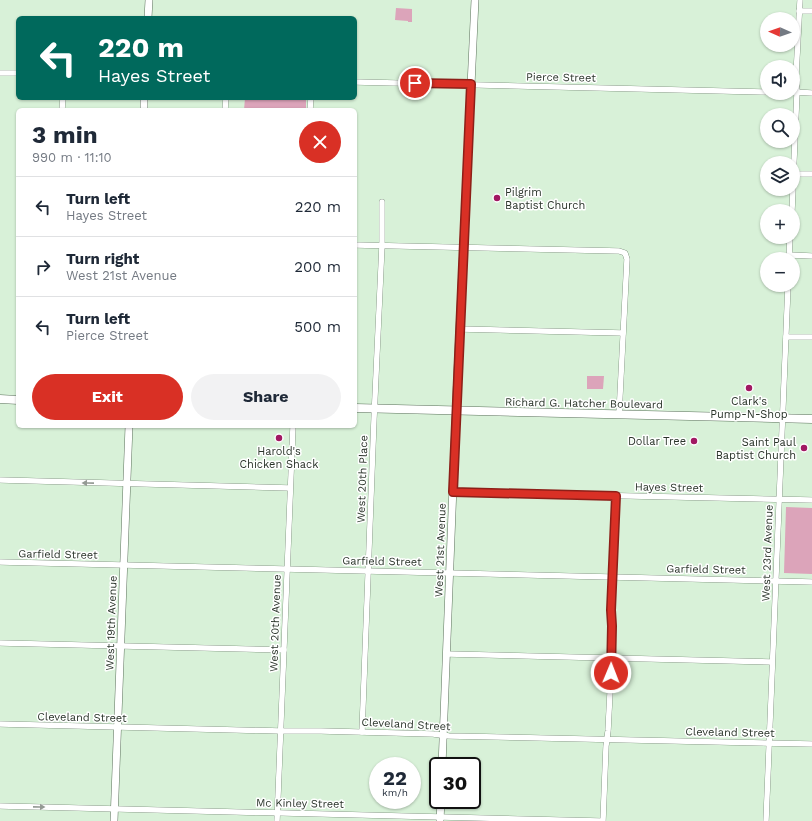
<!DOCTYPE html>
<meta charset="utf-8">
<style>
body{margin:0;font-family:"Work Sans",sans-serif;background:#f2f2f3;color:#1f2937;height:100vh;display:flex;flex-direction:column;font-size:15px;white-space:nowrap}
*{box-sizing:border-box;margin:0}
p{font-size:13px;color:#747a83}
.icon{flex:none;width:22px;height:22px;fill:none;stroke:currentColor;stroke-width:2;stroke-linecap:round;stroke-linejoin:round}
.map{position:relative;flex:1;overflow:hidden}
.drawer{position:absolute;left:16px;top:108px;width:341px;height:320px;display:flex;flex-direction:column;background:#fff;border-radius:6px;box-shadow:0 1px 3px #0004}
.drawer>*{flex:none}
.guide{position:absolute;left:16px;top:16px;width:341px;height:84px;border-radius:6px;box-shadow:0 1px 3px #0004;background:#00695c;color:#fff;overflow:hidden}
.needle{width:26px;rotate:272deg}
.buttons{position:absolute;left:760px;top:12px;display:grid;gap:8px}
.buttons a{display:grid;place-items:center;width:40px;height:40px;border-radius:50%;background:#fff;box-shadow:0 1px 3px #0004;font-size:20px}
.speed{position:absolute;left:369px;top:757px;display:flex;gap:8px;font-size:20px;font-weight:700;text-align:center}
.speed>*{display:grid;place-content:center;width:52px;height:52px;border-radius:50%;background:#fff;box-shadow:0 1px 3px #0004;line-height:1}
.speed small{font-size:10px;font-weight:400}
.speed .limit{border:2px solid #111;border-radius:6px;background:#fff;color:#111}
.pin{position:absolute;display:grid;place-items:center;width:34px;height:34px;color:#fff;margin:-17px;border:2px solid #fff;border-radius:50%;box-shadow:0 1px 4px #0007}
.me{position:absolute;width:44px;margin:-22px;rotate:1deg;stroke-linejoin:round;filter:drop-shadow(0 0 3px #0008)}
.turn{display:flex;align-items:center;gap:14px;height:84px;padding:0 16px;font-size:18px}
.turn .icon{width:52px;height:52px;stroke-width:2.5}
.turn b{display:block;font-size:28px;line-height:34px}
.round{display:grid;place-items:center;flex:none;width:42px;height:42px;border-radius:21px;background:#f2f2f3}
.headline{display:flex;align-items:center;justify-content:space-between;height:68px;padding:0 16px}
h1{font-size:24px;font-weight:700;line-height:30px}
.button{display:flex;gap:8px;margin-top:auto;padding:8px 16px}
.button a{flex:1;height:46px;border-radius:24px;background:#d93025;color:#fff;font-size:16px;font-weight:700;line-height:46px;text-align:center}
.button a+a{background:#f2f2f3;color:#1f2937}
ul{padding:0;list-style:none}
li{display:flex;align-items:center;gap:12px;height:60px;padding:0 16px;border-top:1px solid #e0e1e3}
li div{flex:1}
li b{display:block;font-size:15px}
li em{font-style:normal}
.map>svg:first-child{display:block}
.green{fill:#dca4ba}
.lines{fill:none;stroke-linecap:round;stroke-linejoin:round}
.minor-casing{stroke:#5c725c;stroke-width:6}
.tertiary-casing{stroke:#5c725c;stroke-width:8}
.primary-casing{stroke:#5c725c;stroke-width:9}
.minor{stroke:#fff;stroke-width:5.5}
.tertiary{stroke:#fff;stroke-width:7}
.primary{stroke:#fff;stroke-width:8}
.oneway{fill:#949a94}
.route-casing{stroke:#8d1f18;stroke-width:10}
.route{stroke:#d93025;stroke-width:7}
.poi-dot{fill:#a11862;stroke:#fff;stroke-width:1.5}
.labels{text-anchor:middle;stroke-width:3;stroke-linejoin:round;paint-order:stroke}
.street-label{font-size:11px;fill:#2a342a;stroke:#fff}
.poi-label{font-size:11px;fill:#2a342a;stroke:#fff}
</style>
<div class="map">
<svg width="812" height="821" viewBox="0 0 812 821">
<rect width="100%" height="100%" fill="#d8f1d8"/>
<!-- green -->
<g class="green">
<polygon points="396,8 412,9 412,22 408,22 408,21 395,20"/>
<polygon points="245,98 306,98 306,110 244,110"/>
<polygon points="587,376 604,376 603,389 587,389"/>
<polygon points="786,507 812,508 812,574 784,573"/>
</g>
<g class="lines">
<!-- minor casing -->
<g class="minor-casing">
<g id="minor">
<polyline points="799,11 812,11"/>
<polyline points="0,73 18,73"/>
<polyline points="355,82 767,92"/>
<polyline points="793,92 812,93"/>
<polyline points="62,110 63,98"/>
<polyline points="225,110 226,98"/>
<polyline points="310,110 311,98"/>
<polyline points="793,174 812,174"/>
<polyline points="793,183 797,92 796,76 800,0"/>
<polyline points="792,211 793,189"/>
<polyline points="355,245 619,251 625,253 627,259 619,415"/>
<polyline points="789,255 812,256"/>
<polyline points="789,259 790,237"/>
<polyline points="460,329 623,333"/>
<polyline points="786,337 812,337"/>
<polyline points="0,480 290,488"/>
<polyline points="453,492 812,500"/>
<polyline points="0,562 812,582"/>
<polyline points="0,643 284,650"/>
<polyline points="447,654 772,662"/>
<polyline points="0,724 280,731 321,731 433,734 449,736 812,744"/>
<polyline points="362,732 374,419 382,245 382,202"/>
<polyline points="0,806 600,821"/>
<polyline points="277,821 293,426"/>
<polyline points="603,821 606,746 608,731 611,673 612,626 611,610 616,496"/>
<polyline points="766,821 788,285"/>
</g>
</g>
<!-- tertiary casing -->
<g class="tertiary-casing">
<g id="tertiary">
<polyline points="148,18 149,0"/>
<polyline points="144,110 144,98"/>
<polyline points="442,766 457,385 475,0"/>
<polyline points="114,821 129,426"/>
<polyline points="440,821 441,800"/>
</g>
</g>
<!-- primary casing -->
<g class="primary-casing">
<g id="primary">
<polyline points="0,399 18,400"/>
<polyline points="355,408 812,419"/>
</g>
</g>
<!-- minor -->
<use href="#minor" class="minor"/>
<!-- tertiary -->
<use href="#tertiary" class="tertiary"/>
<!-- primary -->
<use href="#primary" class="primary"/>
</g>
<!-- one-way arrows -->
<defs><path id="oneway-solid" d="M-6-.8H1V-3.2L6.5 0L1 3.2V.8H-6Z"/></defs>
<g class="oneway">
<use href="#oneway-solid" transform="translate(88 483) rotate(-179)"/>
<use href="#oneway-solid" transform="translate(39 807) rotate(1)"/>
</g>
<g class="lines">
<!-- route casing -->
<g class="route-casing">
<polyline id="route" points="415,83 471,84 453,492 616,496 611,610 612,626 611,673"/>
</g>
<!-- route -->
<use href="#route" class="route"/>
</g>
<!-- markers -->
<g class="poi-dot">
<circle cx="497" cy="198" r="4"/>
<circle cx="749" cy="388" r="4"/>
<circle cx="279" cy="438" r="4"/>
<circle cx="694" cy="441" r="4"/>
<circle cx="804" cy="448" r="4"/>
</g>
<g class="labels">
<!-- street labels -->
<g class="street-label">
<text transform="translate(561 77) rotate(1)" y="4">Pierce Street</text>
<text transform="translate(584 403) rotate(1)" y="4">Richard G. Hatcher Boulevard</text>
<text transform="translate(362 479) rotate(-88)" y="4">West 20th Place</text>
<text transform="translate(669 487) rotate(1)" y="4">Hayes Street</text>
<text transform="translate(440 550) rotate(-88)" y="4">West 21st Avenue</text>
<text transform="translate(767 553) rotate(-88)" y="4">West 23rd Avenue</text>
<text transform="translate(58 554) rotate(1)" y="4">Garfield Street</text>
<text transform="translate(382 561) rotate(1)" y="4">Garfield Street</text>
<text transform="translate(706 569) rotate(1)" y="4">Garfield Street</text>
<text transform="translate(111 623) rotate(-88)" y="4">West 19th Avenue</text>
<text transform="translate(275 623) rotate(-88)" y="4">West 20th Avenue</text>
<text transform="translate(82 717) rotate(1)" y="4">Cleveland Street</text>
<text transform="translate(406 724) rotate(3)" y="4">Cleveland Street</text>
<text transform="translate(730 732) rotate(1)" y="4">Cleveland Street</text>
<text transform="translate(300 803) rotate(1)" y="4">Mc Kinley Street</text>
</g>
<!-- poi labels -->
<g class="poi-label">
<text x="505" y="196" text-anchor="start">Pilgrim<tspan x="505" dy="13">Baptist Church</tspan></text>
<text x="749" y="405">Clark's<tspan x="749" dy="13">Pump-N-Shop</tspan></text>
<text x="686" y="445" text-anchor="end">Dollar Tree</text>
<text x="796" y="446" text-anchor="end">Saint Paul<tspan x="796" dy="13">Baptist Church</tspan></text>
<text x="279" y="455">Harold's<tspan x="279" dy="13">Chicken Shack</tspan></text>
</g>
</g>
</svg>
<div class="buttons">
<a><svg class="needle" viewBox="-14 -14 28 28"><path d="M0-13l5 13h-10z" fill="#e53935"/><path d="M0 13l5-13h-10z" fill="#747a83"/></svg></a>
<a><svg class="icon" aria-label="sound" viewBox="0 0 24 24"><path d="M4 9h4l5-4v14l-5-4H4zM17 9q2 3 0 6"/></svg></a>
<a><svg class="icon" aria-label="search" viewBox="0 0 24 24"><circle cx="10" cy="10" r="6"/><path d="M15 15l6 6"/></svg></a>
<a><svg class="icon" aria-label="layers" viewBox="0 0 24 24"><path d="M12 4l9 5-9 5-9-5zM3 14l9 5 9-5"/></svg></a>
<a>+</a>
<a>−</a>
</div>
<div class="speed"><div>22<small>km/h</small></div><div class="limit">30</div></div>
<div class="pin" style="left:415px;top:83px;background:#d93025"><svg class="icon" aria-label="arrive" viewBox="0 0 24 24"><path d="M6 21V4h12l-3 4 3 4H6"/></svg></div>
<svg class="me" style="left:611px;top:673px" viewBox="-20 -20 40 40"><circle r="17" fill="#d93025" stroke="#fff" stroke-width="3"/><path d="M0-11L8 9 0 5-8 9z" fill="#fff"/></svg>
<div class="guide">
<div class="turn"><svg class="icon" aria-label="left" viewBox="0 0 24 24"><path d="M17 20v-9H6M10 6l-5 5 5 5"/></svg><div><b>220 m</b>Hayes Street</div></div>
</div>
<section class="drawer">
<div class="headline"><div><h1>3 min</h1><p>990 m · 11:10</p></div><a class="round" style="background:#d93025;color:#fff"><svg class="icon" aria-label="close" viewBox="0 0 24 24"><path d="M6 6l12 12M18 6L6 18"/></svg></a></div>
<ul>
<li><svg class="icon" aria-label="left" viewBox="0 0 24 24"><path d="M17 20v-9H6M10 6l-5 5 5 5"/></svg><div><b>Turn left</b><p>Hayes Street</p></div><em>220 m</em></li>
<li><svg class="icon" aria-label="right" viewBox="0 0 24 24"><path d="M7 20v-9h11M14 6l5 5-5 5"/></svg><div><b>Turn right</b><p>West 21st Avenue</p></div><em>200 m</em></li>
<li><svg class="icon" aria-label="left" viewBox="0 0 24 24"><path d="M17 20v-9H6M10 6l-5 5 5 5"/></svg><div><b>Turn left</b><p>Pierce Street</p></div><em>500 m</em></li>
</ul>
<div class="button"><a>Exit</a><a>Share</a></div>
</section>
</div>
